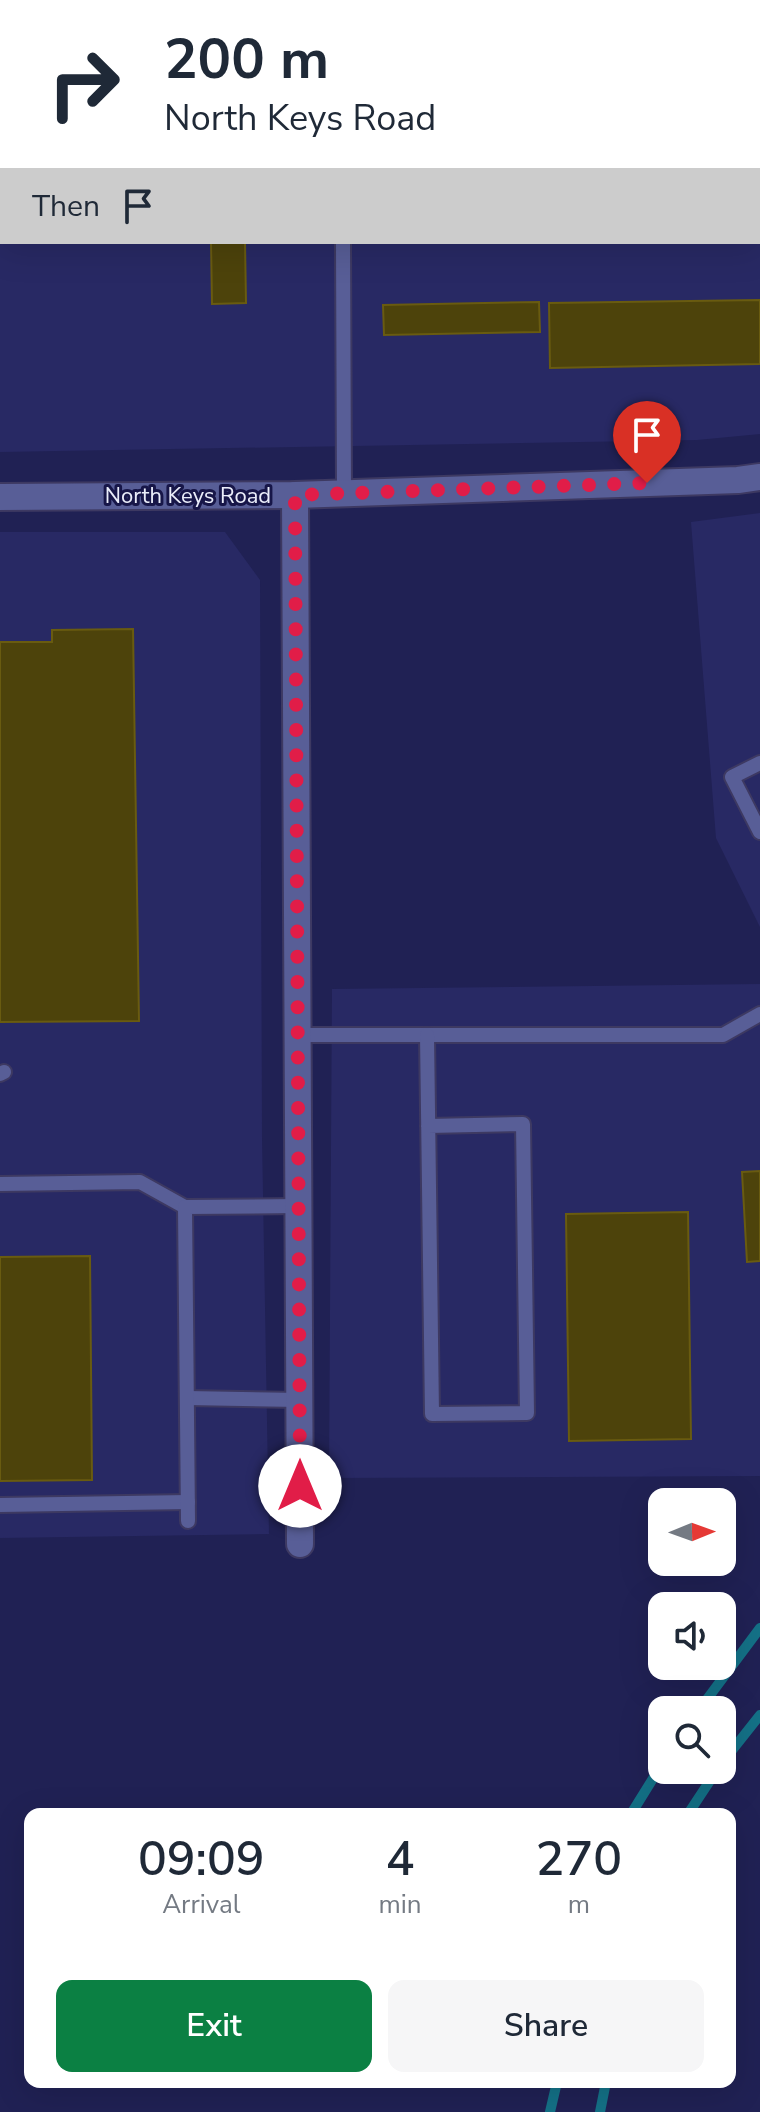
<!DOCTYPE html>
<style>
body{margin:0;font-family:"Nunito Sans",sans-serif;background:#f6f6f7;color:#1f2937;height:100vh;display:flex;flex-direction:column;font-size:30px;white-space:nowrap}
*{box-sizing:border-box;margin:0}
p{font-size:26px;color:#747a83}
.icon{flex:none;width:44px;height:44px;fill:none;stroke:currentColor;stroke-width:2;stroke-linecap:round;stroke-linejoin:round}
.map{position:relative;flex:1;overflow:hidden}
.drawer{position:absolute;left:24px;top:1808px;width:712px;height:280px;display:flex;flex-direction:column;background:#fff;border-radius:16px;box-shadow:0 8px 32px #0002}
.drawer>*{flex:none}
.guide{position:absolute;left:0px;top:0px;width:760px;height:244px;box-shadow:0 8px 32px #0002;background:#fff;color:#1f2937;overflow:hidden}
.needle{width:52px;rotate:89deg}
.controls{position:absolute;left:648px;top:1488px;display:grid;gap:16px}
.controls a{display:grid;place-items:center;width:88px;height:88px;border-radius:16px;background:#fff;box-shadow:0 8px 32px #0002;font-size:40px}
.pin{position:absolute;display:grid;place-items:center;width:68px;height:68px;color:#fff;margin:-82px -34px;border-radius:50% 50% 50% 0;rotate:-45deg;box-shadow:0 0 8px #0007}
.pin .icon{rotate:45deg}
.me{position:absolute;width:88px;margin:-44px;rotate:0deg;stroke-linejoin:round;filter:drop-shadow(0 0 6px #0008)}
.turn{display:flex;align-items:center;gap:28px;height:168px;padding:0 32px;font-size:36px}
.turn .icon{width:104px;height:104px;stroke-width:2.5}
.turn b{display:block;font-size:56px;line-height:68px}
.then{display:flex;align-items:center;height:76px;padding:0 32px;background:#0003;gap:16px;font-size:30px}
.eta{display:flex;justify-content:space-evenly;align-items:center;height:136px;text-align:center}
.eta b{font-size:48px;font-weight:600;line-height:56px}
.action{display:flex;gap:16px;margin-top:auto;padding:16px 32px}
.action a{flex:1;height:92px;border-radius:16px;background:#0b8043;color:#fff;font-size:32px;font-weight:600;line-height:92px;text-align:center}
.action a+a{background:#f6f6f7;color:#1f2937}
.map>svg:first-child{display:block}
.built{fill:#282964;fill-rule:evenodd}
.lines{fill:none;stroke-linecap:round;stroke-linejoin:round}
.stream{stroke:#147187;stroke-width:10}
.building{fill:#4d430b;stroke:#695b10;stroke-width:2}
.lane-casing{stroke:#3d3962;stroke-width:18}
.street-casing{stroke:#3d3962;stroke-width:30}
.lane{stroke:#585e97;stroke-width:14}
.street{stroke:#585e97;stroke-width:26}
.route{stroke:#e11d48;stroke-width:14;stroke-dasharray:0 25.2}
.labels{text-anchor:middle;stroke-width:6;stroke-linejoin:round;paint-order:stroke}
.street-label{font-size:22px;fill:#eaedfa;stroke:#171648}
</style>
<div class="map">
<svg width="760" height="2112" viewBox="0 0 760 2112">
<rect width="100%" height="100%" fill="#202154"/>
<!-- built -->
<g class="built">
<path d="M0,0H760V434L697,440L0,452ZM2,2H758V242H2Z"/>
<polygon points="760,513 760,927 716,838 691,522"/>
<polygon points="0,532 225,532 260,580 262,1138 269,1534 0,1538"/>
<polygon points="760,984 760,1476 329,1478 332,989"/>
</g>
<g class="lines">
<!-- stream -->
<g class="stream">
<polyline points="699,1710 760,1628"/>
<polyline points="722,1763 760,1715"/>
<polyline points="631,1814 662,1764"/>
<polyline points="688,1814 717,1770"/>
<polyline points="550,2112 557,2082"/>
<polyline points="600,2112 606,2082"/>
</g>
</g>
<!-- building -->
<g class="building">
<polygon points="0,0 326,0 326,2 2,2 0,90"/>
<rect x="384" y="0" width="171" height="2"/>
<polygon points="611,0 760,0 760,68 758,2"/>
<polygon points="211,242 245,242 246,303 212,304"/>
<polygon points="760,300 760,364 550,368 549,303"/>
<polygon points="539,302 540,332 384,335 383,305"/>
<polygon points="133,629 139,1021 0,1022 0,642 52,642 52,630"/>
<polygon points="760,1171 760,1261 747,1262 742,1172"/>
<polygon points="688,1212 691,1439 569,1441 566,1214"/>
<polygon points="90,1256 92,1480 0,1481 0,1257"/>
</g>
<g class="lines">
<!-- lane casing -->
<g class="lane-casing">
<g id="lane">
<polyline points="342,0 342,2"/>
<polyline points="343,242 344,493"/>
<polyline points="760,763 732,777 760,832"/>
<polyline points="298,1035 723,1035 760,1014"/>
<polyline points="427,1035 432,1414 527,1413 523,1124 428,1126"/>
<polyline points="0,1074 4,1072"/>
<polyline points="0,1184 140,1182 185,1207"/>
<polyline points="187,1398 300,1400"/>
<polyline points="0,1505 188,1502"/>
<polyline points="188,1521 185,1207 299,1206"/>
</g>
</g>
<!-- street casing -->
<g class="street-casing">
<g id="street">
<polyline points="295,495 300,1544"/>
<polyline points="0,497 295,495 738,480 760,477"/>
</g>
</g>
<!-- lane -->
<use href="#lane" class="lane"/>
<!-- street -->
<use href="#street" class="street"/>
</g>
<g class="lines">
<!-- route -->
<polyline class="route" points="300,1486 295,495 647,483"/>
</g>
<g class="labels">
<!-- street labels -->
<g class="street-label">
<text x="188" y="503">North Keys Road</text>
</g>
</g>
</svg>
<div class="controls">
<a><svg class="needle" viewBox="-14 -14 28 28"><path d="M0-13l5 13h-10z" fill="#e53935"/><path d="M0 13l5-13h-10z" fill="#747a83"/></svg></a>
<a><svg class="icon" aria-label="sound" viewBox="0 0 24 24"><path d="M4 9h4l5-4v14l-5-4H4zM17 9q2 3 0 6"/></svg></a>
<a><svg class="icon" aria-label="search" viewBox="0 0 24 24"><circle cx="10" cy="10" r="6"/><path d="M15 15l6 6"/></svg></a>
</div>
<div class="pin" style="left:647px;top:483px;background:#d93025"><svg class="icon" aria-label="arrive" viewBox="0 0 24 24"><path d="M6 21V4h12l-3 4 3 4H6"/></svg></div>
<svg class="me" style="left:300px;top:1486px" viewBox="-20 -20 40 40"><circle r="19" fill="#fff"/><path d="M0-13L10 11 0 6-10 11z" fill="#e11d48"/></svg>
<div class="guide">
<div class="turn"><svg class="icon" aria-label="right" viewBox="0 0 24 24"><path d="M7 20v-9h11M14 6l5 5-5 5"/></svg><div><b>200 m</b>North Keys Road</div></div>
<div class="then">Then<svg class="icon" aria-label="arrive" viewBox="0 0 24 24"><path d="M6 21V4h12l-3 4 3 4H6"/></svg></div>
</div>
<section class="drawer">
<div class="eta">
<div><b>09:09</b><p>Arrival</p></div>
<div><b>4</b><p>min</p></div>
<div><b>270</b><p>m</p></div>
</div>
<div class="action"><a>Exit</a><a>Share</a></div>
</section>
</div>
